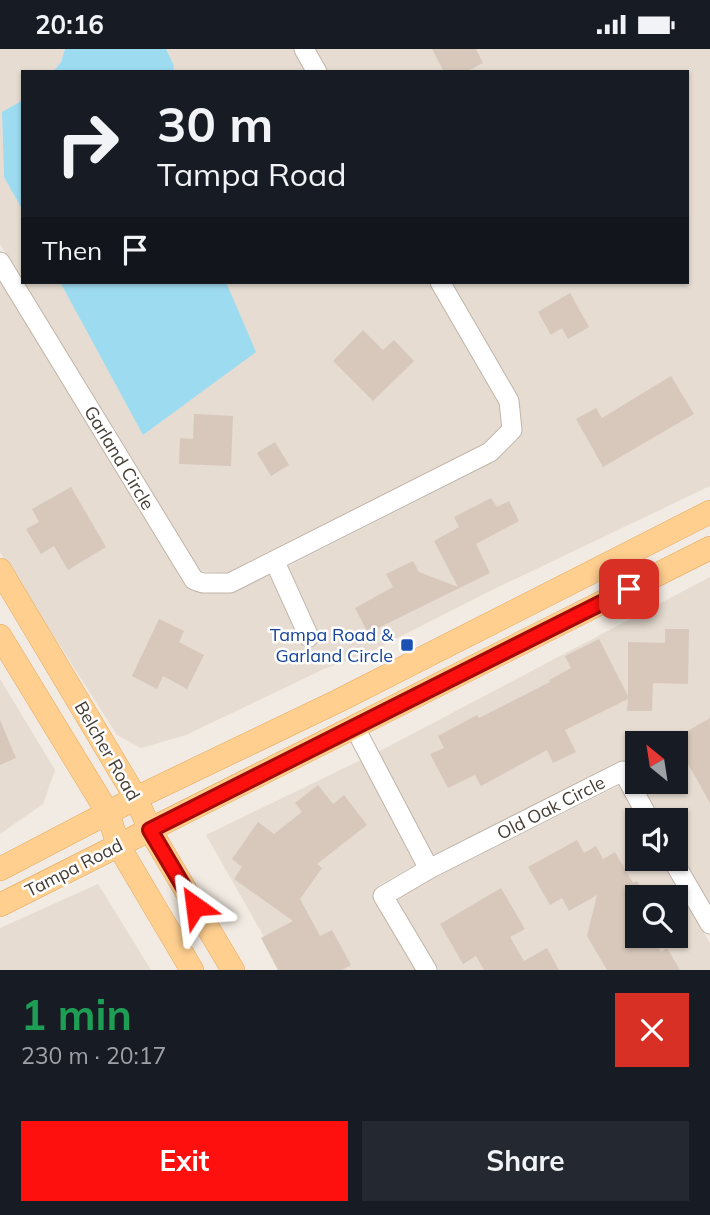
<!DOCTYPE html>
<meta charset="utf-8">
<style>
body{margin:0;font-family:Mulish,sans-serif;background:#242831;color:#f1f3f6;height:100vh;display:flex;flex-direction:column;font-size:26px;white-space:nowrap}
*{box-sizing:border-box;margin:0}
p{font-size:23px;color:#9ea1a6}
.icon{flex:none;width:38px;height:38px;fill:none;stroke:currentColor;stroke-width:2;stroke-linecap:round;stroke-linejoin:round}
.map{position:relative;height:921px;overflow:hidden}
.side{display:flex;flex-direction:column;background:#171b24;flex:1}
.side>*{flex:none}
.top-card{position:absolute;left:21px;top:21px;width:668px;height:214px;border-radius:0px;box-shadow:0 2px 5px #0004;background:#171b24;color:#f1f3f6;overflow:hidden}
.needle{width:46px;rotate:330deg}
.controls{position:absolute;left:625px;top:682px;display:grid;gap:14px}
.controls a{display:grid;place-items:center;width:63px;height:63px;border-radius:0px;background:#171b24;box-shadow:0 2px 5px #0004;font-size:35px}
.pin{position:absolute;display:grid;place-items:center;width:60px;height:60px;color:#fff;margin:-30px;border-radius:14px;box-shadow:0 4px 10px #0006}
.me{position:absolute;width:77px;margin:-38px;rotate:329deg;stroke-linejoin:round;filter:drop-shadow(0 0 5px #0008)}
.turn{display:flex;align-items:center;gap:24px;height:147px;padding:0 21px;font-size:32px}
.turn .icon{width:91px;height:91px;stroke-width:2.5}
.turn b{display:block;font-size:49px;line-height:60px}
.then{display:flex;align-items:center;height:66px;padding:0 21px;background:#0003;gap:14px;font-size:26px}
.round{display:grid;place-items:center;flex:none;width:74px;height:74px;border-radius:0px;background:#242831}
.summary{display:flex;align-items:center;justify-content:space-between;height:119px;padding:0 21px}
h1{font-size:42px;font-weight:700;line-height:52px;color:#1e9e55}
.primary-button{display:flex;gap:14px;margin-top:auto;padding:14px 21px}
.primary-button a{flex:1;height:80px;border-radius:0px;background:#fd100e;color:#fff;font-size:28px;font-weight:700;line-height:80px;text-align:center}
.primary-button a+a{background:#242831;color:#f1f3f6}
.status{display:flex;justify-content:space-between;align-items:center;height:49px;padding:0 35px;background:#171b24;direction:ltr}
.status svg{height:19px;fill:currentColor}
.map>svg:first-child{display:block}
.residential{fill:#e6dcd1;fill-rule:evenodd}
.water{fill:#9ddbf1}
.building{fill:#d7c8bb}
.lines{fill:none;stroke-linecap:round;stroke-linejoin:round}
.minor-casing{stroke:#c0b4a8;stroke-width:21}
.major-casing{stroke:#e5a95e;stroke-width:24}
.minor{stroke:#fff;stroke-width:19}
.major{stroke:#ffcf8f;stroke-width:23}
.route-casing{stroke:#a40a09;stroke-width:18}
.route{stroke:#fd100e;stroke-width:12}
.transit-dot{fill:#1a4fb4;stroke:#fff;stroke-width:2.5}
.labels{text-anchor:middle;stroke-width:5;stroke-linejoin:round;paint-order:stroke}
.street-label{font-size:18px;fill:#443b33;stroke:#fff}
.transit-label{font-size:18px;fill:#164399;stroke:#fff;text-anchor:end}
</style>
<div class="status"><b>20:16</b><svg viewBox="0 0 49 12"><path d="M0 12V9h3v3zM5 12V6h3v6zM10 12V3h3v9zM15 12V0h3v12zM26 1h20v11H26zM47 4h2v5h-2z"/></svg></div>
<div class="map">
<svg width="710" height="921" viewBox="0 0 710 921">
<rect width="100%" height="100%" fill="#f2ebe3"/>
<!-- residential -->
<g class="residential">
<polygon points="0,0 65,0 61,13 53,23 23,23 23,51 2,63 4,128 23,162 23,233 0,195"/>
<polygon points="166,0 293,0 306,23 173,23 174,17"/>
<polygon points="314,0 710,0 710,437 490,542 374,601 324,620 186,686 141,699 117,686 0,503 0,231 186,536 201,544 231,544 270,526 305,601 322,594 287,518 495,412 519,389 521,382 517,347 451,233 688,233 688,23 328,23"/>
<polygon points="23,233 60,233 143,386 255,303 226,233 429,233 500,354 502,377 484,394 262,507 227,524 199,522"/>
<polygon points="710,528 710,857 676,798 676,772 660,772 639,733 676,733 676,695 637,695 637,729 631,718 618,713 433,807 378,703"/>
<polygon points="0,630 55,721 43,755 0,785"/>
<polygon points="361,711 416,815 378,837 375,851 416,921 283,921 206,786"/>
<path d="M620,736L639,772L637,810H661L710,894V921H437L397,851L434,829ZM637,849H676V887H637Z"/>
<polygon points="98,835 151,921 0,921 0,879"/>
</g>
<!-- water -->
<g class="water">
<polygon points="65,0 166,0 174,17 173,23 53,23 61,13"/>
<polygon points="23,51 23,162 4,128 2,63"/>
<polygon points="60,233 226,233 256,303 143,386"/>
</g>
<!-- building -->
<g class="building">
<polygon points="432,0 476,0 483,14 466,23 444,23"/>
<polygon points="570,244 589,278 568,290 562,279 551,286 538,263"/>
<polygon points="363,281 383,301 394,291 414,312 373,352 333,312"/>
<polygon points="671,327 694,365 603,418 576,370 596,359 602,369"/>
<polygon points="194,365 233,367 231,417 179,415 180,389 193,390"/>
<polygon points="275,393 289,416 271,427 257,404"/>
<polygon points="71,438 106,498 68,521 54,497 41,505 26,480 39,473 32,460"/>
<polygon points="491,449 497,458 509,452 519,472 476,495 490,524 368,584 355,559 393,538 386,525 413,512 419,523 458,538 434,492 459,478 454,468"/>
<polygon points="159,570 184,582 179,593 204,606 187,640 163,627 157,640 132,627"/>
<polygon points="665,580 689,580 688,635 653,634 652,662 627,662 628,650 565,681 576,703 553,714 547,701 481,737 475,726 448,739 430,705 444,699 438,687 477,666 479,669 550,633 549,631 571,619 565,607 599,590 628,647 628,593 665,594"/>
<polygon points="710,669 710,754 674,690"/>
<polygon points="0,671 16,709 0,716"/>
<polygon points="318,736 333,755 344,746 367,776 317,815 322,819 300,850 320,887 332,881 351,916 342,921 278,921 261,889 293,872 234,830 242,818 232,810 258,773 274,785 302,763 295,754"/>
<polygon points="577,791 584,804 596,797 603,810 615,803 633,834 637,832 647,849 637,849 637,887 652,887 661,903 667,899 680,921 607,921 587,887 597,846 569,862 562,849 550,856 528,818"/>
<polygon points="501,839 525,880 510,888 524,912 547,899 559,921 484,921 476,907 463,915 440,875"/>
</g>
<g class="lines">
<!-- minor casing -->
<g class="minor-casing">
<g id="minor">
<polyline points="304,0 317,23"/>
<polyline points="0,213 194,531 203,534 230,534 490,403 512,381 509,352 440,233"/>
<polyline points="275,513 309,588"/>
<polyline points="355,679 429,820"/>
<polyline points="672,810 710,875"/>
<polyline points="427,921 383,847 429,820 623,722 650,772"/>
</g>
</g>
<!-- major casing -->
<g class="major-casing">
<g id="major">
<polyline points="0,521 136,749 150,781 233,921"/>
<polyline points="0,587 108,764 118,796 192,921"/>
<polyline points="0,820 136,749 338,652 710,463"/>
<polyline points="0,856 710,499"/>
</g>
</g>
<!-- minor -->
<use href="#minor" class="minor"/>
<!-- major -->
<use href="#major" class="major"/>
</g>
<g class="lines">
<!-- route casing -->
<g class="route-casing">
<polyline id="route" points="195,857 150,781 629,540"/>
</g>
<!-- route -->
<use href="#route" class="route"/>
</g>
<!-- markers -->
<rect class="transit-dot" x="400" y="589" width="14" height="14" rx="3.5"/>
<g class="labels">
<!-- street labels -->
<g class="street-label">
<text transform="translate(119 409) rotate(59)" y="6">Garland Circle</text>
<text transform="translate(107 702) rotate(60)" y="6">Belcher Road</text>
<text transform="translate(551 759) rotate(-27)" y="6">Old Oak Circle</text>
<text transform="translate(74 819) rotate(-27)" y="6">Tampa Road</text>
</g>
<!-- transit labels -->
<g class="transit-label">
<text x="393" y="592">Tampa Road &amp;<tspan x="393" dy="21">Garland Circle</tspan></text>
</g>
</g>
</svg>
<div class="controls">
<a><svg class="needle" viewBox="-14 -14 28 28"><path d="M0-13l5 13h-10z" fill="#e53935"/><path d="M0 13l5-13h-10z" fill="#9ea1a6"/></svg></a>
<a><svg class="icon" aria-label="sound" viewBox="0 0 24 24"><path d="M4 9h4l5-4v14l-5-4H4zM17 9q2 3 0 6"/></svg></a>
<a><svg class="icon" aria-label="search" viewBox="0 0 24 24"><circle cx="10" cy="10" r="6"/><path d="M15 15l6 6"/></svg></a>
</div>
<div class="pin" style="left:629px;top:540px;background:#d93025"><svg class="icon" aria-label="arrive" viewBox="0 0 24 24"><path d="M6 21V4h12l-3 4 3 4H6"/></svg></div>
<svg class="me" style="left:195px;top:857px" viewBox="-20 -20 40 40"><path d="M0-17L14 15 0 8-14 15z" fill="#fd100e" stroke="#fff" stroke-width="4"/></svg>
<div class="top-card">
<div class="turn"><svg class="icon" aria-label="right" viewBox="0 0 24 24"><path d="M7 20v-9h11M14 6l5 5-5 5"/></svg><div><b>30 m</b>Tampa Road</div></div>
<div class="then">Then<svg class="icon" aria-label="arrive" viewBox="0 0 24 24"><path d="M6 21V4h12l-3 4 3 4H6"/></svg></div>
</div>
</div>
<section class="side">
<div class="summary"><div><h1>1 min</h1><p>230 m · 20:17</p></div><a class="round" style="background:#d93025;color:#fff"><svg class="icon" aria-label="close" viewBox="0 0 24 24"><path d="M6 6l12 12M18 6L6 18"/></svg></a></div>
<div class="primary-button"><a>Exit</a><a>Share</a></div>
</section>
